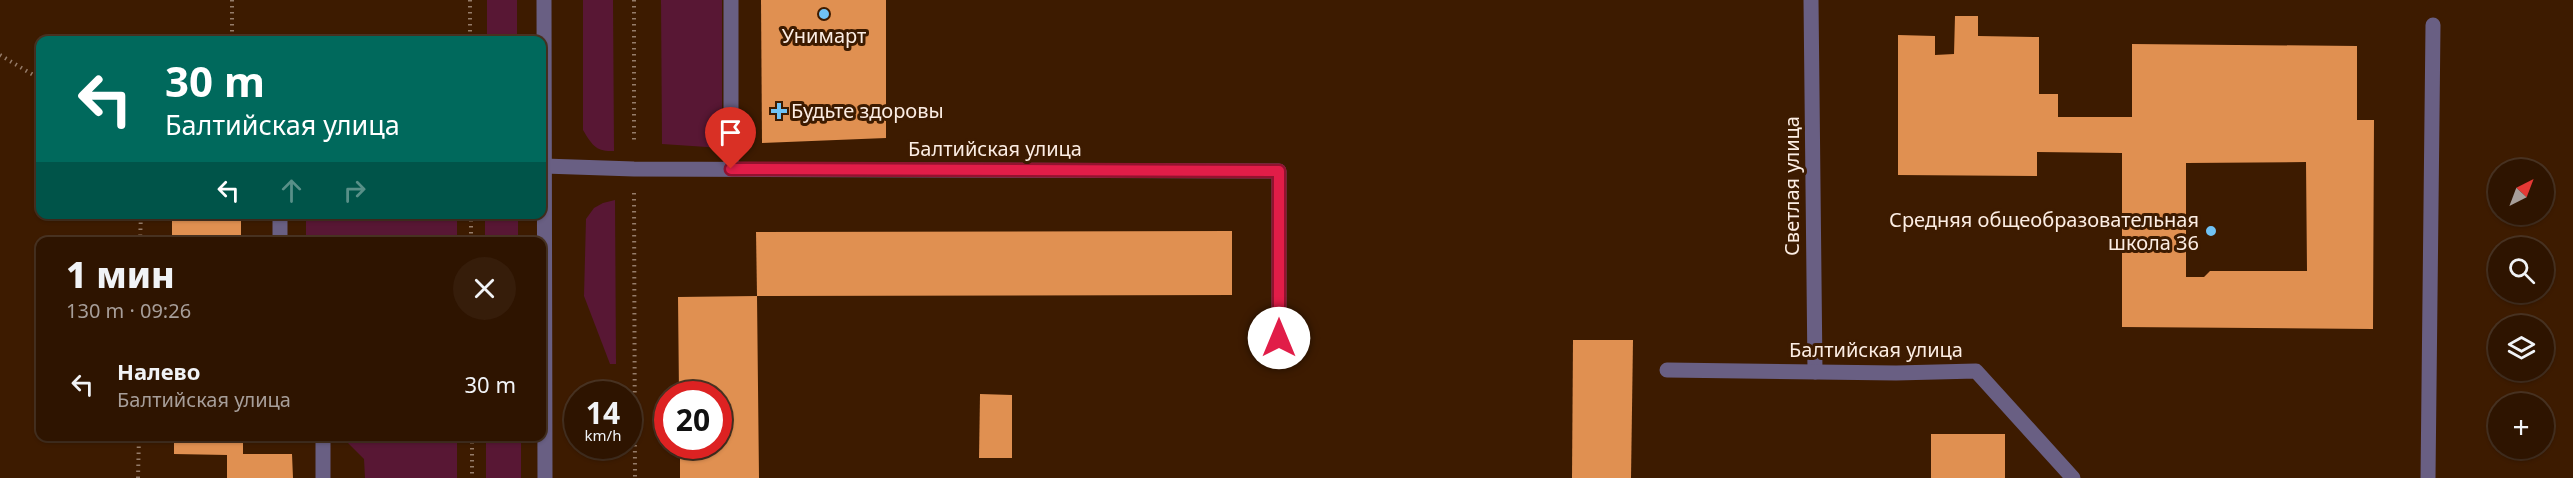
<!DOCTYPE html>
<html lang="ru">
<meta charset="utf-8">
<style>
body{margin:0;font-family:"Noto Sans",sans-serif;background:#361d0a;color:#f1f3f6;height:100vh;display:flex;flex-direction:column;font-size:22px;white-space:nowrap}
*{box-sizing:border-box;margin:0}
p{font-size:20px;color:#a79e99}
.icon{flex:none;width:33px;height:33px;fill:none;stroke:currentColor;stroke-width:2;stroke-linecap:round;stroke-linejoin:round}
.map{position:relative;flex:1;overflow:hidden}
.drawer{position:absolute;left:36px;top:237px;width:510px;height:204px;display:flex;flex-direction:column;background:#2e1400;border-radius:12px;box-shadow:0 2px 4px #0004,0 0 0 2px #493322}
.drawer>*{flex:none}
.hud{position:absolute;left:36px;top:36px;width:510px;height:183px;border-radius:12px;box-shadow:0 2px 4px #0004,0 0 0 2px #493322;background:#00695c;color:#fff;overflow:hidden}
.needle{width:39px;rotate:42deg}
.buttons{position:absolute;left:2488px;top:159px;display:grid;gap:12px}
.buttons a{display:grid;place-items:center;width:66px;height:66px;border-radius:50%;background:#2e1400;box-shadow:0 2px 4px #0004,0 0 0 2px #493322;font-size:30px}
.speed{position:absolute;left:564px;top:381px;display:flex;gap:12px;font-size:30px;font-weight:700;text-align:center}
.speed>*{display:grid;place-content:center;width:78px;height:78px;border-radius:50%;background:#2e1400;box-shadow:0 2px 4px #0004,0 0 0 2px #493322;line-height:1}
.speed small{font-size:15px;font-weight:400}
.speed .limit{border:9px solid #d22;background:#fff;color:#111}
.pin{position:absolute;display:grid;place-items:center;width:51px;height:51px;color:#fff;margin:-62px -26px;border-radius:50% 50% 50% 0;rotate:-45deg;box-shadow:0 0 6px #0007}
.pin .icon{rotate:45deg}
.me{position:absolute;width:66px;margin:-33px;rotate:0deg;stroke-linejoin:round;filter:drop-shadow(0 0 4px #0008)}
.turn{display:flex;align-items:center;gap:21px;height:126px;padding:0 30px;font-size:27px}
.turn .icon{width:78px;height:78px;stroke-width:2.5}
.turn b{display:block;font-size:42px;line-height:51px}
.lanes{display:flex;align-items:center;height:57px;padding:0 30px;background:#0003;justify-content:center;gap:30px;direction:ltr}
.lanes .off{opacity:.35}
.round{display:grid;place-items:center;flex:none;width:63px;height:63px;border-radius:32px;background:#361d0a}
.headline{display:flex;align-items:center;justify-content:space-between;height:102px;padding:0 30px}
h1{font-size:36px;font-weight:800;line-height:45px}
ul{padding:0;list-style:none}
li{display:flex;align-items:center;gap:18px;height:90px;padding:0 30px}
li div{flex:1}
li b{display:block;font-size:22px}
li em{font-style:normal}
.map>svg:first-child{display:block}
.green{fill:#581734}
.building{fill:#e09051;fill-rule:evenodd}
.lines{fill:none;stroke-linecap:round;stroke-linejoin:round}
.path{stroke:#957c69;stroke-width:4;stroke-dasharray:1.5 4.5;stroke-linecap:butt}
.minor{stroke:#695f83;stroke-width:15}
.route-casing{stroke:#92132f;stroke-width:15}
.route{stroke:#e11d48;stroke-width:10}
.poi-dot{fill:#70c2f4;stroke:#3d1b00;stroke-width:2}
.labels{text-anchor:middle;stroke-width:6;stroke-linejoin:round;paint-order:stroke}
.poi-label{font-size:20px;fill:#fcede3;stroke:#3d1b00}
.street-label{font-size:20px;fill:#fcede3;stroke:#3d1b00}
</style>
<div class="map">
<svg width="2573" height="478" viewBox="0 0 2573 478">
<rect width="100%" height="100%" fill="#3d1b00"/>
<!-- green -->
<g class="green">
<rect x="487" y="0" width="30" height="40"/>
<path d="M583,0H613L614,151C596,152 592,145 583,130Z"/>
<polygon points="661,0 722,0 722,148 662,144"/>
<polygon points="615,200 616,364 610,364 584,296 586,219 594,208 603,203"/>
<rect x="306" y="215" width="151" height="26"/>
<rect x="485" y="215" width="33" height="26"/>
<polygon points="342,437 457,437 457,478 365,478 364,459"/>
<rect x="486" y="437" width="35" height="41"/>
</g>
<!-- building -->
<g class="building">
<polygon points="761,0 886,0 886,138 762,143"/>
<path d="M1955,16H1978V36L2039,37V94H2058V117H2132V44L2357,46V120H2374L2373,329L2122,327V153L2037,152V176L1898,175V35L1935,36V55L1954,54ZM2306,162L2307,271H2210L2204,277H2186V163Z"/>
<rect x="172" y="214" width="69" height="28"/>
<polygon points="1232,231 1232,295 757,296 756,232"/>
<polygon points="757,296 759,478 680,478 680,446 718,446 718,394 679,394 678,297"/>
<polygon points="1573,340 1633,340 1631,478 1572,478"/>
<polygon points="980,394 1012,395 1012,458 979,458"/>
<rect x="1931" y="434" width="74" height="44"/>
<polygon points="174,436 243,436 243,454 292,454 293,478 227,478 227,455 174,454"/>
</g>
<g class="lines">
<!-- path -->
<g class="path">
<polyline points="232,0 232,40"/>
<polyline points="470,0 470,40"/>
<polyline points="634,0 634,143"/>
<polyline points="0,55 40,79"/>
<polyline points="634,193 635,478"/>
<polyline points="471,214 471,242"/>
<polyline points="140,242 141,214"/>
<polyline points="472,436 472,478"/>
<polyline points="138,478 139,436"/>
</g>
<!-- minor -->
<g class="minor">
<polyline points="544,0 545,478"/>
<polyline points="1811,0 1815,372"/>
<polyline points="544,166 634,169 1279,171 1279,338"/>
<polyline points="731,169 731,0"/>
<polyline points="280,214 280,242"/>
<polyline points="1667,370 1896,373 1976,371 2073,478"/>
<polyline points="323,478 323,436"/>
<polyline points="2428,478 2433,25"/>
</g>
</g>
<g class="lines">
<!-- route casing -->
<g class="route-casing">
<polyline id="route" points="731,169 1279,171 1279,338"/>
</g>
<!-- route -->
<use href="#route" class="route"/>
</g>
<!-- markers -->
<g class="poi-dot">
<circle cx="824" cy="14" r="6"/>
<path d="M776 102h6v6h6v6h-6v6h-6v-6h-6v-6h6z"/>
<circle cx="2211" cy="231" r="6"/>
</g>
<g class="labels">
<!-- poi labels -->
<g class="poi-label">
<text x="824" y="43">Унимарт</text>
<text x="791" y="118" text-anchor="start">Будьте здоровы</text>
<text x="2199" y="227" text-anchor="end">Средняя общеобразовательная<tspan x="2199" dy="23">школа 36</tspan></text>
</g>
<!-- street labels -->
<g class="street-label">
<text x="995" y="156">Балтийская улица</text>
<text transform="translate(1792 186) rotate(-90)" y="7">Светлая улица</text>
<text x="1876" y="357">Балтийская улица</text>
</g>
</g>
</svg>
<div class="buttons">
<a><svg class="needle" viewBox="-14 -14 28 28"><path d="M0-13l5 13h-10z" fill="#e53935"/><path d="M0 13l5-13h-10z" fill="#a79e99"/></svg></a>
<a><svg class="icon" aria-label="search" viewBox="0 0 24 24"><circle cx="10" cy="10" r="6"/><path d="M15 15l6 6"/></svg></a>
<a><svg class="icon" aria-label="layers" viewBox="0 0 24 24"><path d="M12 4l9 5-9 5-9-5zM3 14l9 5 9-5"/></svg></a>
<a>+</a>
</div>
<div class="speed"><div>14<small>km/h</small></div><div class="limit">20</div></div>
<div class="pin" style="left:731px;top:169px;background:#d93025"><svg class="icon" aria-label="arrive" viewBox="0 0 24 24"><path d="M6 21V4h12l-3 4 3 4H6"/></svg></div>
<svg class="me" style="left:1279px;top:338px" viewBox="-20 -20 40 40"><circle r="19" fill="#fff"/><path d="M0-13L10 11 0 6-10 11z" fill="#e11d48"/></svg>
<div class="hud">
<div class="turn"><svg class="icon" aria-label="left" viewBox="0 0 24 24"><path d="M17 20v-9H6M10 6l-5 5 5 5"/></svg><div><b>30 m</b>Балтийская улица</div></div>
<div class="lanes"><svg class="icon" aria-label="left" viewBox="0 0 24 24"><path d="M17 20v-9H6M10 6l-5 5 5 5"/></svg><svg class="icon off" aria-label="ahead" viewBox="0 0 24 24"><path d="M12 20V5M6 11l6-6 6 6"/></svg><svg class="icon off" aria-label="right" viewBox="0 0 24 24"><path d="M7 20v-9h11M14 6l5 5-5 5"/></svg></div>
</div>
<section class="drawer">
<div class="headline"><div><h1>1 мин</h1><p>130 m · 09:26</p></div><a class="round"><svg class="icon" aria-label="close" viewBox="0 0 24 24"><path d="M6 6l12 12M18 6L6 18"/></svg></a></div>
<ul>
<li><svg class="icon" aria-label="left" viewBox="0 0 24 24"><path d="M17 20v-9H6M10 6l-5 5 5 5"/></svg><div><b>Налево</b><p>Балтийская улица</p></div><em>30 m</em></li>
</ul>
</section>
</div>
